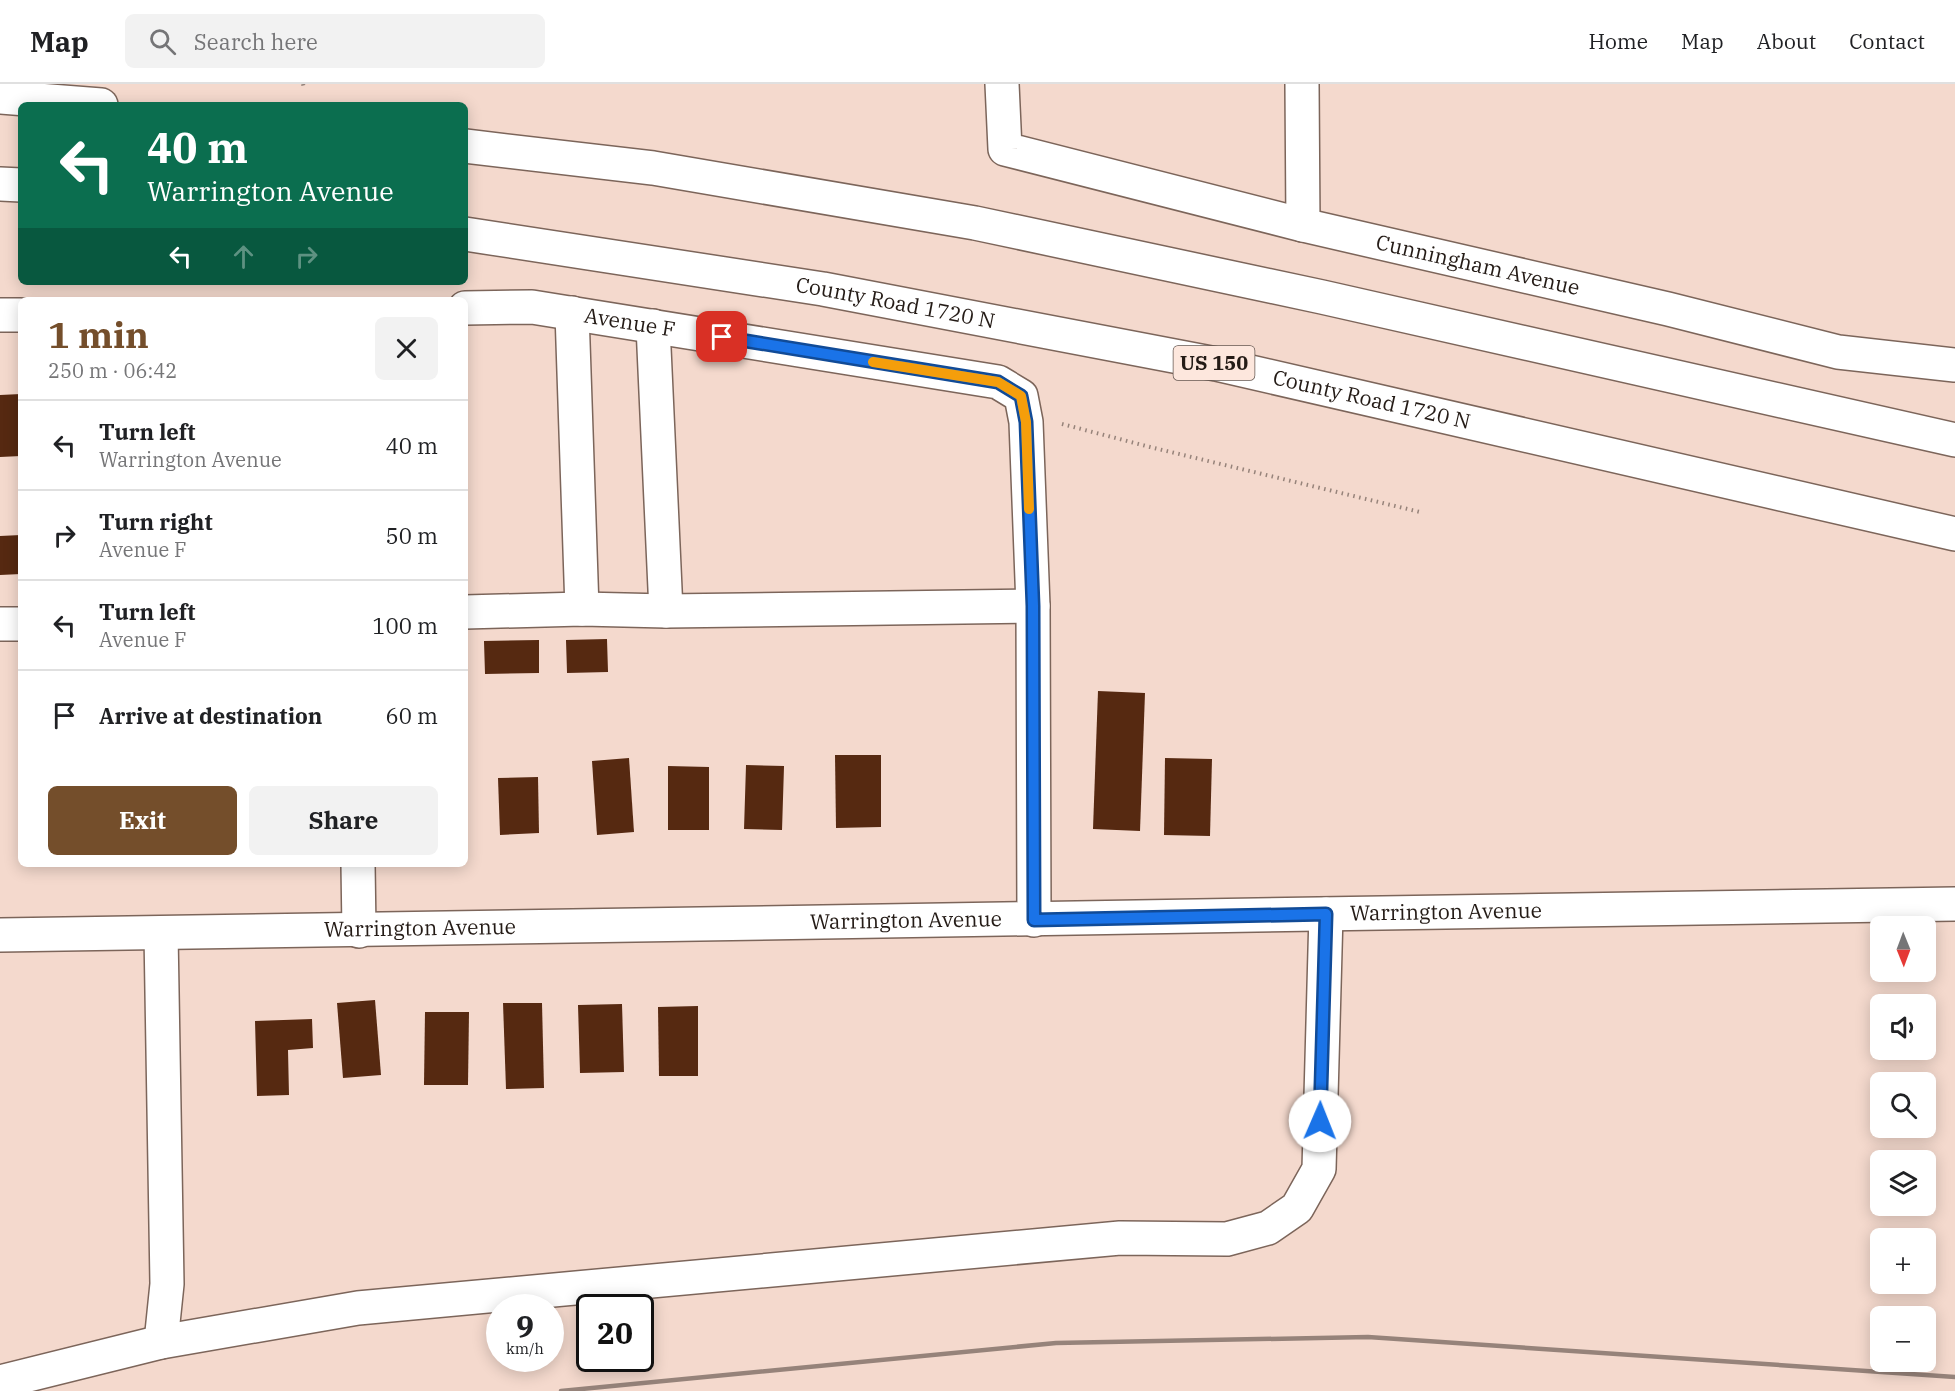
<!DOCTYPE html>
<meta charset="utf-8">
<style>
body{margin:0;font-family:"IBM Plex Serif",serif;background:#f2f2f2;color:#202124;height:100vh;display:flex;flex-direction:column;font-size:22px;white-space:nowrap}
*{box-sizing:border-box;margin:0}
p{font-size:20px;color:#757577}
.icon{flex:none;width:33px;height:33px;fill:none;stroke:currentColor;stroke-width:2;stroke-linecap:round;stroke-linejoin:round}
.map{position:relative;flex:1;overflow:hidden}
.sheet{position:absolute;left:18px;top:213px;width:450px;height:570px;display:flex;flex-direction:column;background:#fff;border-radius:9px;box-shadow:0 3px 15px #0003}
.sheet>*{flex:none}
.guide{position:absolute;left:18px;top:18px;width:450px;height:183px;border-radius:9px;box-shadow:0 3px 15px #0003;background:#0b6e4f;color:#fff;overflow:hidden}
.needle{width:39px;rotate:179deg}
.tools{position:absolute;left:1870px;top:832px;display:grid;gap:12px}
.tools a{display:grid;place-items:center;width:66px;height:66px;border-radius:9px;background:#fff;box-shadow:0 3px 15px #0003;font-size:30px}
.speed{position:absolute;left:486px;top:1210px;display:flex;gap:12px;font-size:30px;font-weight:700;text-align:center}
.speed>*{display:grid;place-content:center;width:78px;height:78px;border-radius:50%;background:#fff;box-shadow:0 3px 15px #0003;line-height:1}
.speed small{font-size:15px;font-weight:400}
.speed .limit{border:3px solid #111;border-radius:9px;background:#fff;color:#111}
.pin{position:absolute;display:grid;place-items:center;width:51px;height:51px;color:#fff;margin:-26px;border-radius:12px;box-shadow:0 3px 9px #0006}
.me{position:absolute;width:66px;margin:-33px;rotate:1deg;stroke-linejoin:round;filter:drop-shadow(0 0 4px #0008)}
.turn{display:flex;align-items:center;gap:21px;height:126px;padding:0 30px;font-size:27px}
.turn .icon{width:78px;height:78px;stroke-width:2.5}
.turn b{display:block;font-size:42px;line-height:51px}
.lanes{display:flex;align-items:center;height:57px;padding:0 30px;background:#0003;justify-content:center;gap:30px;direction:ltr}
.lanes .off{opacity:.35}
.round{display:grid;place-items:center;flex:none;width:63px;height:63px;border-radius:9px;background:#f2f2f2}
.summary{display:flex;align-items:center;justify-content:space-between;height:102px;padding:0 30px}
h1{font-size:36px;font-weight:800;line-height:45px;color:#744e2b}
.cta{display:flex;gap:12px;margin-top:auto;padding:12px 30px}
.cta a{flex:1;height:69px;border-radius:9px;background:#744e2b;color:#fff;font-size:24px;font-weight:800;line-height:69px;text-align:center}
.cta a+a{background:#f2f2f2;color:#202124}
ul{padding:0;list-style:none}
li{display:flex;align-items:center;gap:18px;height:90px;padding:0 30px;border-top:2px solid #e0e0e0}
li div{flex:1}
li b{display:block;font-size:22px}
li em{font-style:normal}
header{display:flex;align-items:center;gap:36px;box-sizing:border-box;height:84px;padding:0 30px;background:#fff;border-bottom:2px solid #e0e0e0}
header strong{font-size:28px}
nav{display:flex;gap:33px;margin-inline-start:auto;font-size:21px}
.search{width:420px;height:54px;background:#f2f2f2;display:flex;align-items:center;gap:15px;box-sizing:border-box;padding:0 21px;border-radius:9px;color:#757577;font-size:22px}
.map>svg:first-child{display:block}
.building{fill:#562911}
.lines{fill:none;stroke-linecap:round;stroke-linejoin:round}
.minor-casing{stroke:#7c655a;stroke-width:36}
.major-casing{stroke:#7c655a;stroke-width:36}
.path{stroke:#96837a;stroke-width:4;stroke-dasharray:1.5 4.5;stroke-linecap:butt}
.minor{stroke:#fff;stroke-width:33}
.major{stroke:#fff;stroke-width:33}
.rail{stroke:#96837a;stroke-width:4.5}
.route-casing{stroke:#114b97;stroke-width:15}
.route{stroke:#1a73e8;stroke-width:10}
.slow{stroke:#f59e0b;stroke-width:10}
.labels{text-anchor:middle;stroke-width:6;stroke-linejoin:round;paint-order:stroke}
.shield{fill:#fde7dd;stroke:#655852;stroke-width:1.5}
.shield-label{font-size:20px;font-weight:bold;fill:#241b16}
.street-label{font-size:21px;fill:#241b16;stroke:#fde7dd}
</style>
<header>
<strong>Map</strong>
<div class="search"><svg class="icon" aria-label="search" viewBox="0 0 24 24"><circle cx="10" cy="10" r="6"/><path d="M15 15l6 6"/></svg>Search here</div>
<nav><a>Home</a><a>Map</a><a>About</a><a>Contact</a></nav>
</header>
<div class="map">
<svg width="1955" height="1307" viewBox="0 0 1955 1307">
<rect width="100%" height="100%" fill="#f4d9cd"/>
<!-- building -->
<g class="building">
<polygon points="21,310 21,372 0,373 0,311"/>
<polygon points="21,451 21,490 0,491 0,452"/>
<polygon points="607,555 608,588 567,589 566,556"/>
<polygon points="539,556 539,589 485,590 484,557"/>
<polygon points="1098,607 1145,609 1140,747 1093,745"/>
<polygon points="835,671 881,671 881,743 836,744"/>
<polygon points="629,674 634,748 597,751 592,677"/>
<polygon points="1165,674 1212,675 1210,752 1164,751"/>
<polygon points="746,681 784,682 782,746 744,745"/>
<polygon points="668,682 709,683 709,746 668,746"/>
<polygon points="538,693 539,749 500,751 498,694"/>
<polygon points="375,916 381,991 343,994 337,919"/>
<polygon points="503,919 542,919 544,1004 506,1005"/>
<polygon points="622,920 624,988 580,989 578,921"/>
<polygon points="698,922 698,992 659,992 658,923"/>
<polygon points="425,928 469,928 468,1001 424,1001"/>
<polygon points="312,935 313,964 288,966 289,1011 257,1012 255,937"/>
</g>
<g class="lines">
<!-- minor casing -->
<g class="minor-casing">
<g id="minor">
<path id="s1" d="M1002,0L1005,65L1303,141L1668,225L1838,268L1955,281"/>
<polyline points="1302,0 1303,141"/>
<path id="s2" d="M465,224L532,223L998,298L1021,312L1026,338L1033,522L1034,836"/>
<polyline points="572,229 582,525"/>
<polyline points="0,231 21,231"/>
<polyline points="653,242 666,527"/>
<polyline points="465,528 582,525 666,527 1033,522"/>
<polyline points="0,540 21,540"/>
<polyline points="358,780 359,847"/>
<polyline points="161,849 167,1200 161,1258"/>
<path id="s3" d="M0,851L1955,820"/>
<polyline points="0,1298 161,1258 358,1224 1120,1154 1227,1155 1268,1144 1297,1124 1319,1085 1326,830"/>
</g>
</g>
<!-- major casing -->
<g class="major-casing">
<g id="major">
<polyline points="0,13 101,21"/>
<polyline points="465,62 653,84 975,139 1322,213 1955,356"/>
<polyline points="0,100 21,101"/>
<path id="s4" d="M465,150L823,205L1216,280L1955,450"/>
</g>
</g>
<!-- path -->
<g class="path">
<polyline points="303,0 304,4"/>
<polyline points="1062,340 1150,363 1420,428"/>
</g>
<!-- minor -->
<use href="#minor" class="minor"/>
<!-- major -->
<use href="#major" class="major"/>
<!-- rail -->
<polyline class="rail" points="561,1307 1056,1259 1368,1253 1955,1293"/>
</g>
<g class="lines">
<!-- route casing -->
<g class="route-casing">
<polyline id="route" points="722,253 998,298 1021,312 1026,338 1033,522 1034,836 1326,830 1320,1037"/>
</g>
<!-- route -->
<use href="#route" class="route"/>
<!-- slow -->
<polyline class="slow" points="873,278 998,298 1021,312 1026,338 1029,425"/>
</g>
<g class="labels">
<!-- shield labels -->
<rect class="shield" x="1173.5" y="262" width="81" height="34" rx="4.5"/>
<g class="shield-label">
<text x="1214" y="286">US 150</text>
</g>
<!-- street labels -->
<g class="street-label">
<text dy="7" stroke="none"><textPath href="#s1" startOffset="552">Cunningham Avenue</textPath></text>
<text dy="7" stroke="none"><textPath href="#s4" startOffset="436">County Road 1720 N</textPath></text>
<text dy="7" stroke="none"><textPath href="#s2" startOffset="166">Avenue F</textPath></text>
<text dy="7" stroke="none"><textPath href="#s4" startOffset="922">County Road 1720 N</textPath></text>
<text dy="7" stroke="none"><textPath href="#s3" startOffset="1446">Warrington Avenue</textPath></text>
<text dy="7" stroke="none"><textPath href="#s3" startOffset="906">Warrington Avenue</textPath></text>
<text dy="7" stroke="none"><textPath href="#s3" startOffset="420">Warrington Avenue</textPath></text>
</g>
</g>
</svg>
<div class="tools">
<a><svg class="needle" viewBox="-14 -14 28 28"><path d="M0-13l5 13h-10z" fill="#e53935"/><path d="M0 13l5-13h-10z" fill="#757577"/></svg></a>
<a><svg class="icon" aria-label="sound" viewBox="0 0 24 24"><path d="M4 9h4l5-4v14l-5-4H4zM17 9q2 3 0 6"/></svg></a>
<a><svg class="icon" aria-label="search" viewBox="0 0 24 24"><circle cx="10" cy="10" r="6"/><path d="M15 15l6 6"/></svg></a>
<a><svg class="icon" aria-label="layers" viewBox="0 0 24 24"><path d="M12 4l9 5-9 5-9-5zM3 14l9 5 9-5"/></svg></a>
<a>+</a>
<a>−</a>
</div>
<div class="speed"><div>9<small>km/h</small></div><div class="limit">20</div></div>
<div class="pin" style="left:722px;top:253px;background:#d93025"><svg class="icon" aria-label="arrive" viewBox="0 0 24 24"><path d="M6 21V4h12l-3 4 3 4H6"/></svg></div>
<svg class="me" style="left:1320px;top:1037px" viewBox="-20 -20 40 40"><circle r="19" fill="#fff"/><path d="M0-13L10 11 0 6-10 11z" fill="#1a73e8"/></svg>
<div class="guide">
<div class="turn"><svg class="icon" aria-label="left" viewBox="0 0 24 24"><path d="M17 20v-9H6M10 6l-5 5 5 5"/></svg><div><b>40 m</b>Warrington Avenue</div></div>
<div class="lanes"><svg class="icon" aria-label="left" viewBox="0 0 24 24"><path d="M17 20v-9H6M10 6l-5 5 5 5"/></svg><svg class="icon off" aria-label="ahead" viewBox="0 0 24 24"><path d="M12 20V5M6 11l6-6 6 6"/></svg><svg class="icon off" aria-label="right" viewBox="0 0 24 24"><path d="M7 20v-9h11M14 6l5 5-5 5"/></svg></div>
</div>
<section class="sheet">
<div class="summary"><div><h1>1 min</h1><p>250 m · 06:42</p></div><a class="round"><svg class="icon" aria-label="close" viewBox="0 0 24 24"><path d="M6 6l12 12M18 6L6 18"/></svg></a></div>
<ul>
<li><svg class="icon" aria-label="left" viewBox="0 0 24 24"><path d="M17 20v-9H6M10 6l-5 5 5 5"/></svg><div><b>Turn left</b><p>Warrington Avenue</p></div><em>40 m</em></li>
<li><svg class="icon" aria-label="right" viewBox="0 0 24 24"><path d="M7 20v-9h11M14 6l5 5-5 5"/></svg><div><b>Turn right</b><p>Avenue F</p></div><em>50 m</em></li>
<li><svg class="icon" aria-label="left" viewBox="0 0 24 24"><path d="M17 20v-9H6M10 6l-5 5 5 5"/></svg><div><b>Turn left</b><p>Avenue F</p></div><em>100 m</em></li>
<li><svg class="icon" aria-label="arrive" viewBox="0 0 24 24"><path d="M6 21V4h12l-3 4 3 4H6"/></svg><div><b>Arrive at destination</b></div><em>60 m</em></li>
</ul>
<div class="cta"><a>Exit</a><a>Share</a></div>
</section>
</div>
